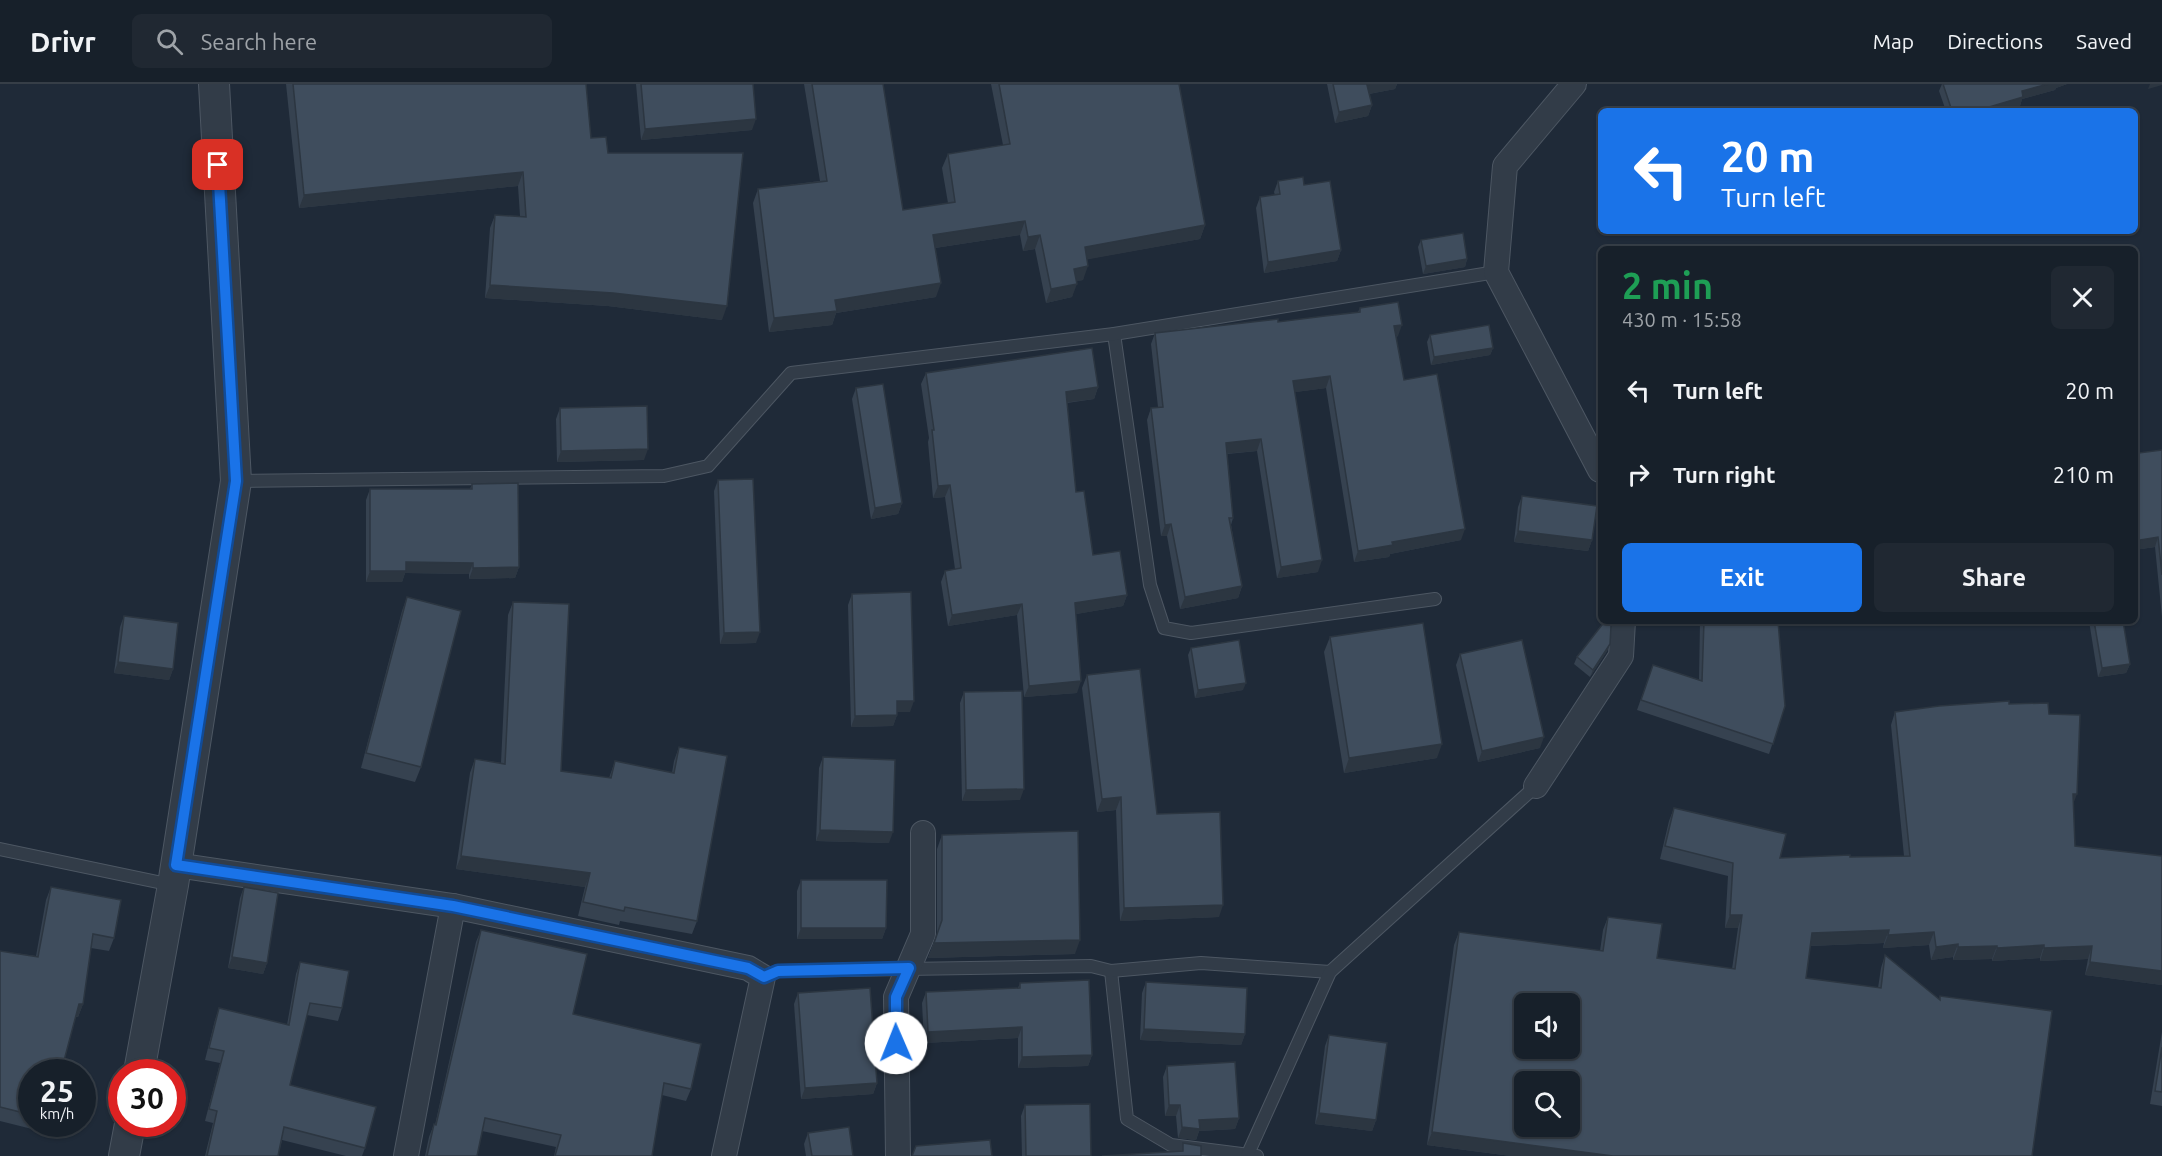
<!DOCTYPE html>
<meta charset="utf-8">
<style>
body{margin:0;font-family:Ubuntu,sans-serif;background:#202832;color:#f1f3f6;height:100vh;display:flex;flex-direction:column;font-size:22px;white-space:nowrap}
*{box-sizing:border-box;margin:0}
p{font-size:20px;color:#9ea3a8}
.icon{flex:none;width:33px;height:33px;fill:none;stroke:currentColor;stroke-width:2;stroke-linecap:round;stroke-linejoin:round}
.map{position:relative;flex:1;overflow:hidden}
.sheet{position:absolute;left:1598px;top:162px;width:540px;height:378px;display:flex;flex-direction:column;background:#17202a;border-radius:9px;box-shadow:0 2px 4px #0004,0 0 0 2px #363e47}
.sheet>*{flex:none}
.banner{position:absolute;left:1598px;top:24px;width:540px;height:126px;border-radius:9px;box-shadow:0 2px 4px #0004,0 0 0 2px #363e47;background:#1a73e8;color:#fff;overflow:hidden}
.buttons{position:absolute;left:1514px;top:909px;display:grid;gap:12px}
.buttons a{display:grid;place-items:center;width:66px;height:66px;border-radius:9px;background:#17202a;box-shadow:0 2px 4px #0004,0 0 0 2px #363e47;font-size:30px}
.speed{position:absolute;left:18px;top:975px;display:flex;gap:12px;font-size:30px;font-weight:700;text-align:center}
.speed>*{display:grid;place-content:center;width:78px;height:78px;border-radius:50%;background:#17202a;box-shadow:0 2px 4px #0004,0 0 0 2px #363e47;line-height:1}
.speed small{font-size:15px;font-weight:400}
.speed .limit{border:9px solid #d22;background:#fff;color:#111}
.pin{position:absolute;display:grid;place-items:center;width:51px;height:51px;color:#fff;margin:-26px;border-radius:12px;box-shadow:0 3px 9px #0006}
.me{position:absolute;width:66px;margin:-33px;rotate:359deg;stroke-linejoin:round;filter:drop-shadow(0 0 4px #0008)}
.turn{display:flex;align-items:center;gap:21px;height:126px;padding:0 24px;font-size:27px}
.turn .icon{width:78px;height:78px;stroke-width:2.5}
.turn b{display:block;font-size:42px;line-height:51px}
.round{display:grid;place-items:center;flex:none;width:63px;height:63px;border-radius:9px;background:#202832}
.summary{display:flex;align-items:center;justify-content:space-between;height:102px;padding:0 24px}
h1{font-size:36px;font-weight:600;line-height:45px;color:#1e9e55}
.action{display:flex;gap:12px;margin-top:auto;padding:12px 24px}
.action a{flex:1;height:69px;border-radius:9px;background:#1a73e8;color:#fff;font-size:24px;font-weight:600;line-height:69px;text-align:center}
.action a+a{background:#202832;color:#f1f3f6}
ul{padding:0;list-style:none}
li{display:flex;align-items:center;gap:18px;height:84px;padding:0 24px}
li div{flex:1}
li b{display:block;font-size:22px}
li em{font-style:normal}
header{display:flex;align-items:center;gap:36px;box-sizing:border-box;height:84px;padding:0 30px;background:#17202a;border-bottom:2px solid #363e47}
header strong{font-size:28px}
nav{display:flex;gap:33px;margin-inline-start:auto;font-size:21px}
.search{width:420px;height:54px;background:#202832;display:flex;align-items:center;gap:15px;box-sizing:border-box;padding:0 21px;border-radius:9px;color:#9ea3a8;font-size:22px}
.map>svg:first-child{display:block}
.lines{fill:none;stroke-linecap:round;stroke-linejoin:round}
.service-casing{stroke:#4d5763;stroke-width:14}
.minor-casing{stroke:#4d5763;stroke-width:26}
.tertiary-casing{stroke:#4d5763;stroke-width:32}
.service{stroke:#323c48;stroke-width:12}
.minor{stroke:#323c48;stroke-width:24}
.tertiary{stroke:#323c48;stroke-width:30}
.wall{fill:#364250}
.shaded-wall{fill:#2c3641}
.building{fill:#3f4d5d;stroke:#2c3641;stroke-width:1.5;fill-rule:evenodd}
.route-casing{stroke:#114b97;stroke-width:15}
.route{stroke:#1a73e8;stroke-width:10}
</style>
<header>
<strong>Drivr</strong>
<div class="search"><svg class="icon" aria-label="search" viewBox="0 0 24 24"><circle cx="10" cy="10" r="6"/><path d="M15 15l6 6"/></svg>Search here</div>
<nav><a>Map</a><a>Directions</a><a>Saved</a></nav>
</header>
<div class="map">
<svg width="2162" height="1072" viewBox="0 0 2162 1072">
<rect width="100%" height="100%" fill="#1f2a38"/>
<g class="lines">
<!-- service casing -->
<g class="service-casing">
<g id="service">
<polyline points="1114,250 1150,501 1164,544 1191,549 1435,515"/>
<polyline points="236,397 664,392 708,382 791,289 1114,250 1496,188"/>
<polyline points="0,765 172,801"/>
<polyline points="1111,887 1127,1035 1171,1061 1257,1072"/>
<polyline points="763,893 778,887 1091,882 1111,887 1201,879 1330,888"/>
<polyline points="1247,1072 1330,888 1536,702"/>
</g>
</g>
<!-- minor casing -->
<g class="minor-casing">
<g id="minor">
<polyline points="1574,0 1505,82 1496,188 1600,386"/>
<polyline points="1536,702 1621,572 1623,537"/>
<polyline points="176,781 453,822 748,884 763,893 724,1072"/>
<polyline points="406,1072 453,822"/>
<polyline points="898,1072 896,913 923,850 923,749"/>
</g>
</g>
<!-- tertiary casing -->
<g class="tertiary-casing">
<g id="tertiary">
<polyline points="139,988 173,801 236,397 214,0"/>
<polyline points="124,1072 130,1040"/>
</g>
</g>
<!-- service -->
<use href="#service" class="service"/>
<!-- minor -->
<use href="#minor" class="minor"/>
<!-- tertiary -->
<use href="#tertiary" class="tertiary"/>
</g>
<!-- wall -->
<g class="wall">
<polygon points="286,0 586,0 591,54 608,69 722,236 608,222 485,214 490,144 495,131 520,132 518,102 299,124"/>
<polygon points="636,0 753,0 752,46 641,56"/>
<polygon points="804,0 883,0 903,126 948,119 942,84 948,70 1003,61 991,0 1179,0 1205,141 1200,155 1087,175 1083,196 1076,197 1072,213 1046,219 1035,165 1023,167 1020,151 935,164 936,213 836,229 832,241 769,248 753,119 758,105 820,97"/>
<polygon points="1327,0 1397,0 1395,5 1369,10 1372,21 1368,32 1335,39"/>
<polygon points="1942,0 2067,0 2056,4 2055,6 2022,15 2020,22 2003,27 1946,27 1939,7"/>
<polygon points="1278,97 1304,101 1341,166 1337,177 1264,189 1256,124 1260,113 1275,111 1274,108"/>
<polygon points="1421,156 1467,175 1465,183 1423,190 1418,163"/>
<polygon points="1360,224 1398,252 1396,253 1404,296 1461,456 1390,470 1389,473 1354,478 1326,304 1295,308 1318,488 1277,494 1257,367 1227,370 1233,434 1231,441 1242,502 1238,514 1180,525 1167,452 1161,452 1147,336 1151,324 1158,323 1151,260 1155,249 1278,238 1358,228"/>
<polygon points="1430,251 1493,264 1490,271 1431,281 1427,258"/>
<polygon points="926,289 1098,303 1094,315 1067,319 1076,408 1093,471 1127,511 1123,522 1076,530 1077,609 1024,613 1017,531 948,542 941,498 945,487 955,485 945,413 933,414 928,358 929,354 921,300"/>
<polygon points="856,304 902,419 898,430 871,435 852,315"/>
<polygon points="560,324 644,376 557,378 556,335"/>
<polygon points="2134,348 2139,369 2162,366 2162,533 2155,463 2134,466"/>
<polygon points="718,396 756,559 720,560 714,407"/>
<polygon points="472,400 519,483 515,494 469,495 469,490 405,489 402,498 366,498 366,416 370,405 470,405"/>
<polygon points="1522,412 1592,456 1588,467 1514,458 1518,423"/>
<polygon points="852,510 910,628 897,628 897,631 893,642 851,643 848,521"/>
<polygon points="407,513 421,683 415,698 361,684 402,527"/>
<polygon points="513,518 561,687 609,694 615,677 672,689 674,677 679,663 697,837 692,850 620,837 619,841 578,832 585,803 456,785 470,689 475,675 501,679 508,531"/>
<polygon points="124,532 173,585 169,596 114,589 120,543"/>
<polygon points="1700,537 1778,537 1785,622 1769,670 1637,626 1653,581 1699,596"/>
<polygon points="2089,537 2123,537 2130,580 2126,589 2098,593"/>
<polygon points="1330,553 1437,674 1344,689 1324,568"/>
<polygon points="1610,560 1607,567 1590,593 1574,580 1577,573"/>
<polygon points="1191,564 1243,606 1195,614 1188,571"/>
<polygon points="1460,570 1540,664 1478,678 1456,581"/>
<polygon points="1087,591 1157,730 1219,833 1120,837 1116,726 1097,728 1082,604"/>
<polygon points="964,608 1020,716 962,717 960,619"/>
<polygon points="2009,620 2049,630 2073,721 2075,762 2162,772 2162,901 2085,891 2088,875 2040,877 2040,874 1992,877 1992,875 1953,876 1953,873 1931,876 1929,861 1883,864 1884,859 1810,862 1806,894 1878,904 1881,884 1885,871 1939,915 1940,912 2032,1072 1511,1072 1427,1061 1454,861 1459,848 1600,867 1603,846 1608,833 1657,874 1732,885 1738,844 1725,844 1728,792 1660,775 1669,737 1674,724 1780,774 1904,772 1891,641 1895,628"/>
<polygon points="823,673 889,759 816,757 819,684"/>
<polygon points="942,751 1075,870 928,874 937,850 937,765"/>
<polygon points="801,796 886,844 882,855 797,855 797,807"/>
<polygon points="51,803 114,854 109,867 91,864 83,920 78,933 75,933 32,988 32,1040 48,1040 44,1048 0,1037 0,867 36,872 46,816"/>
<polygon points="244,803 267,879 263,890 228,884 240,814"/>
<polygon points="481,846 573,930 691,1005 686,1017 662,1011 652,1072 554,1072 556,1063 482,1047 477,1072 425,1072 429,1053 434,1040 435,1041 476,858"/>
<polygon points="300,878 342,924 338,937 307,931 290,1001 365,1064 362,1072 346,1072 282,1056 278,1072 205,1072 213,1039 205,1037 220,979 205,976 215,936 219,924 287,941 296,890"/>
<polygon points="1146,898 1245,950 1241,961 1140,956 1142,909"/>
<polygon points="1020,899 1092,971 1088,982 1018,984 1018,954 924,959 922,919 926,908 1018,904"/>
<polygon points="798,909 877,999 873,1010 801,1015 794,920"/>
<polygon points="2162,948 2162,1022 2150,1020"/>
<polygon points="1329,951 1376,1036 1372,1047 1315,1040 1325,962"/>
<polygon points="1167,982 1239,1034 1235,1045 1199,1047 1196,1056 1178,1054 1176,1032 1165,1032 1163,993"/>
<polygon points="1025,1021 1091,1072 1022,1072 1021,1032"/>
<polygon points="808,1049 853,1072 806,1072 804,1060"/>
</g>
<!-- shaded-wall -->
<g class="shaded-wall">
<polygon points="1370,0 1397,0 1395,5 1363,11 1367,1"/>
<polygon points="2048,0 2067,0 2056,4 2055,6 2022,15 2020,22 2003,27 1988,27 1989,23 2022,7"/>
<polygon points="2150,0 2162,0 2162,1 2148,5"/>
<polygon points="1372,21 1368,32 1335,39 1339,28"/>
<polygon points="756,35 752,46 641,56 645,45"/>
<polygon points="523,88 518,102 299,124 304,111"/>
<polygon points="1025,137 1020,151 928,165 933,151"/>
<polygon points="1205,141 1200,155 1079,177 1085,163"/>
<polygon points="1040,151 1035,165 1023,167 1028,153"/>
<polygon points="1341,166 1337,177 1264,189 1268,178"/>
<polygon points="1467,175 1465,183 1423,190 1426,182"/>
<polygon points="1088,182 1083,196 1069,199 1074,185"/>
<polygon points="941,199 936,213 836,229 832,241 769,248 774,234 835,216"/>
<polygon points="1077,200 1072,213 1046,219 1051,205"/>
<polygon points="490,201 613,209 727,222 722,236 608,222 485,214"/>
<polygon points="1402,241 1398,252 1389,254 1394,242"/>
<polygon points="1493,264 1490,271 1431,281 1434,273"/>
<polygon points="1330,292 1326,304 1289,309 1293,297"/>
<polygon points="1098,303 1094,315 1062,319 1066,308"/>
<polygon points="1261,355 1257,367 1222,370 1226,359"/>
<polygon points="648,365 644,376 557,378 561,367"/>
<polygon points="950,401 945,413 933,414 938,402"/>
<polygon points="902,419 898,430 871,435 875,424"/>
<polygon points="1171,440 1167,452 1161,452 1165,441"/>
<polygon points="1465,445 1461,456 1390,470 1389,473 1354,478 1358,467 1392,458"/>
<polygon points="1518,447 1592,456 1588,467 1514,458"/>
<polygon points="2158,453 2155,463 2134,466 2134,457"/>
<polygon points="1322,476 1318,488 1277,494 1281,483"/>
<polygon points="406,478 473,479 469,490 405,489 402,498 366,498 370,487"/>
<polygon points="519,483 515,494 469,495 473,484"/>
<polygon points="1242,502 1238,514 1180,525 1185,513"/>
<polygon points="1127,511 1123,522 1071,531 1075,519"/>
<polygon points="1022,520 1017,531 948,542 952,531"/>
<polygon points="760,548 756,559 720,560 724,549"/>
<polygon points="1610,560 1607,567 1590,593 1593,586"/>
<polygon points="118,578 173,585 169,596 114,589"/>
<polygon points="2130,580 2126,589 2098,593 2102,584"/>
<polygon points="1081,597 1077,609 1024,613 1029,602"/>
<polygon points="1246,599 1243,606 1195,614 1198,606"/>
<polygon points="897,617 914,617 910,628 893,628"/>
<polygon points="897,631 893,642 851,643 855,632"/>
<polygon points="1544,653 1540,664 1478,678 1482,667"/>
<polygon points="1442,660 1437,674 1344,689 1349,674"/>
<polygon points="1024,705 1020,716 962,717 966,706"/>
<polygon points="2073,710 2077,710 2072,723"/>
<polygon points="1121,713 1116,726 1097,728 1102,715"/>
<polygon points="820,746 893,748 889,759 816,757"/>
<polygon points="461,772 590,789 585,803 456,785"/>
<polygon points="1223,821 1219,833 1120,837 1124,824"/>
<polygon points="1730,831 1742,831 1738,844 1725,844"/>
<polygon points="801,844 886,844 882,855 797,855"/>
<polygon points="1889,846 1884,859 1807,862 1812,849"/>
<polygon points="1934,848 1929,861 1883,864 1888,851"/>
<polygon points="1080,856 1075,870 928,874 934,859"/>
<polygon points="1958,860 1953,873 1931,876 1936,863"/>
<polygon points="2044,861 2040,874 1992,877 1997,864"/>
<polygon points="1997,862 1992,875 1953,876 1958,863"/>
<polygon points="2092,862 2088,875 2040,877 2044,864"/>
<polygon points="232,873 267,879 263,890 228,884"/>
<polygon points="2090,878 2162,887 2162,901 2085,891"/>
<polygon points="79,920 83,920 78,933 74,932"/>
<polygon points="1022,943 1018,954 924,959 928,948"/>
<polygon points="1144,945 1245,950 1241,961 1140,956"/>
<polygon points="1092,971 1088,982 1018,984 1022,973"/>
<polygon points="877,999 873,1010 801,1015 805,1004"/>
<polygon points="1169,1021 1180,1021 1176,1032 1165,1032"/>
<polygon points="1319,1029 1376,1036 1372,1047 1315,1040"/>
<polygon points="1239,1034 1235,1045 1199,1047 1196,1056 1178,1054 1182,1043 1199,1036"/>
<polygon points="1432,1048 1613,1072 1511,1072 1427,1061"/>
</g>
<!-- building -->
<g class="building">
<polygon points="293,0 586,0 591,54 606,53 608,69 743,69 727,222 613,209 490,201 495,131 526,133 523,88 304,111"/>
<polygon points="641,0 753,0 756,35 645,45"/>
<polygon points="812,0 883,0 903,126 955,118 948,70 1010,60 999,0 1179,0 1205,141 1085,163 1088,182 1074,185 1077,200 1051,205 1040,151 1028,153 1025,137 933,151 941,199 835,216 837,227 774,234 758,105 827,97"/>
<polygon points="1333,0 1370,0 1367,1 1372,21 1339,28"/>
<polygon points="1943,0 2048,0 2022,7 2023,13 1989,23 1990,27 1952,27"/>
<polygon points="1303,93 1304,101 1330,97 1341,166 1268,178 1260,113 1280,110 1278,97"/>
<polygon points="1463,149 1467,175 1426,182 1421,156"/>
<polygon points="1398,218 1402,241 1394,242 1404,296 1437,290 1465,445 1392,458 1393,461 1358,467 1330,292 1293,297 1322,476 1281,483 1261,355 1226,359 1233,434 1229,434 1242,502 1185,513 1171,440 1165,441 1151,324 1163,323 1155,249 1278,235 1278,238 1325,232 1360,228 1360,224"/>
<polygon points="1489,241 1493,264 1434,273 1430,251"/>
<polygon points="1092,264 1098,303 1066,308 1076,408 1084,407 1093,471 1120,467 1127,511 1075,519 1081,597 1029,602 1022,520 952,531 945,487 961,484 950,401 938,402 932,346 934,346 926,289"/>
<polygon points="883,300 902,419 875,424 856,304"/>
<polygon points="647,322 648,365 561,367 560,324"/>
<polygon points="2134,348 2139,369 2162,366 2162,491 2158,453 2134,457"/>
<polygon points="753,395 760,548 724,549 718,396"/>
<polygon points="518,399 519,483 473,484 473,479 406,478 406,487 370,487 370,405 472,405 472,400"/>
<polygon points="1522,412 1597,422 1592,456 1518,447"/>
<polygon points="911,508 914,617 897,617 897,631 855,632 852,510"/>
<polygon points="407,513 461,527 421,683 366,669"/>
<polygon points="513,518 569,520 561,687 611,694 615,677 674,689 679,663 727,672 697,837 625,823 624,827 583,818 590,789 461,772 475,675 505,680"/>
<polygon points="124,532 178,539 173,585 118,578"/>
<polygon points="1605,537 1611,542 1610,560 1593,586 1577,573"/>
<polygon points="1704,537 1778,537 1785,622 1773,660 1641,616 1653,581 1702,597"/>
<polygon points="2094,537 2123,537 2130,580 2102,584"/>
<polygon points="1423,539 1442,660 1349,674 1330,553"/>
<polygon points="1239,556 1246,599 1198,606 1191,564"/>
<polygon points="1522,556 1544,653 1482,667 1460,570"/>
<polygon points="1140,585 1157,730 1220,728 1223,821 1124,824 1121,713 1102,715 1087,591"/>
<polygon points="1022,607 1024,705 966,706 964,608"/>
<path d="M2009,617V620L2048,619L2049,630L2080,631L2077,710H2073L2075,762L2162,772V887L2090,878L2092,862L2044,864V861L1997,864V862L1958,863V860L1936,863L1934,848L1888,851L1889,846L1812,849L1806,894L1881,904L1885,871L1940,916V912L2052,927L2032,1072H1613L1432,1048L1459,848L1603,867L1608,833L1662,840L1657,874L1735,885L1742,831H1730L1733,779L1665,762L1674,724L1786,750L1780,774L1850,771V773L1910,772L1895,628L1939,622ZM1524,920H1569V964H1524ZM1524,998H1569V1042H1524Z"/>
<polygon points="823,673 895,676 893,748 820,746"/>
<polygon points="1078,747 1080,856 934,859 942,836 942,751"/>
<polygon points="801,796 887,796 886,844 801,844"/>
<polygon points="51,803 121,816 114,854 93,850 83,920 79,920 61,988 32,988 32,1031 0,1023 0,867 38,873"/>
<polygon points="244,803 278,809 267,879 232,873"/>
<polygon points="481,846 587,870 573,930 701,960 691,1005 664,999 652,1072 555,1072 561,1051 485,1034 477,1072 427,1072 434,1040 436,1041"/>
<polygon points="300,878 349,887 342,924 310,919 290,1001 376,1023 365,1064 284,1043 278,1072 207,1072 217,1027 209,1025 224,967 209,964 219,924 289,941"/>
<polygon points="1089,896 1092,971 1022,973 1022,943 928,948 926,908 1020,904 1020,899"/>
<polygon points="1146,898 1247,904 1245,950 1144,945"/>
<polygon points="870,904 877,999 805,1004 798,909"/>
<polygon points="1329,951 1387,959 1376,1036 1319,1029"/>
<polygon points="2162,963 2162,1008 2155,1007"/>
<polygon points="1235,978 1239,1034 1199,1036 1200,1045 1182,1043 1180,1021 1169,1021 1167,982"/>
<polygon points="1090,1020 1091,1072 1026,1072 1025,1021"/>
<polygon points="849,1043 853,1072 812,1072 808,1049"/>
<polygon points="990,1056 992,1072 912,1072 916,1062"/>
<polygon points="1183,1059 1201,1062 1201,1072 1102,1072 1183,1067"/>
</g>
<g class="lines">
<!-- route casing -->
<g class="route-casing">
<polyline id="route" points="218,81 236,397 176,781 453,822 748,884 764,893 778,887 909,884 896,913 896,959"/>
</g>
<!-- route -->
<use href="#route" class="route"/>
</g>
</svg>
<div class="buttons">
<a><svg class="icon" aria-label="sound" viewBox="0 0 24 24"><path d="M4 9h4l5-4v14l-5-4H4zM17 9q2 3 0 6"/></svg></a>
<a><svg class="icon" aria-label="search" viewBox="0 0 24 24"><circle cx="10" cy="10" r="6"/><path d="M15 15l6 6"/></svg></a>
</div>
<div class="speed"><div>25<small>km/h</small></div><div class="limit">30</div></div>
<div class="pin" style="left:218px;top:81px;background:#d93025"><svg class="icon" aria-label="arrive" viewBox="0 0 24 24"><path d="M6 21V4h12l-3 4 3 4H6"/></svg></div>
<svg class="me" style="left:896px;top:959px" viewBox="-20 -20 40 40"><circle r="19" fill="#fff"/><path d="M0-13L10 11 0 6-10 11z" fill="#1a73e8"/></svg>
<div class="banner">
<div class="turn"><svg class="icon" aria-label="left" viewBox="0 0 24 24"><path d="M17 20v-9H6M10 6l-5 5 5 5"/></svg><div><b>20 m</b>Turn left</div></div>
</div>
<section class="sheet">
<div class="summary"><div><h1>2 min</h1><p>430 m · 15:58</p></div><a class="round"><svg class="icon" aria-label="close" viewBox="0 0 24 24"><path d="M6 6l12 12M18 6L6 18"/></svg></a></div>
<ul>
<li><svg class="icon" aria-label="left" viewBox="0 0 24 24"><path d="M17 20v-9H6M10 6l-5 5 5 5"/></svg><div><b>Turn left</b></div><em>20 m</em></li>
<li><svg class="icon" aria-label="right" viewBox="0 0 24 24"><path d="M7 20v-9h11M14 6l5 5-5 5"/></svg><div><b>Turn right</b></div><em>210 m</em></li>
</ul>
<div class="action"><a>Exit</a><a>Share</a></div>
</section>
</div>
